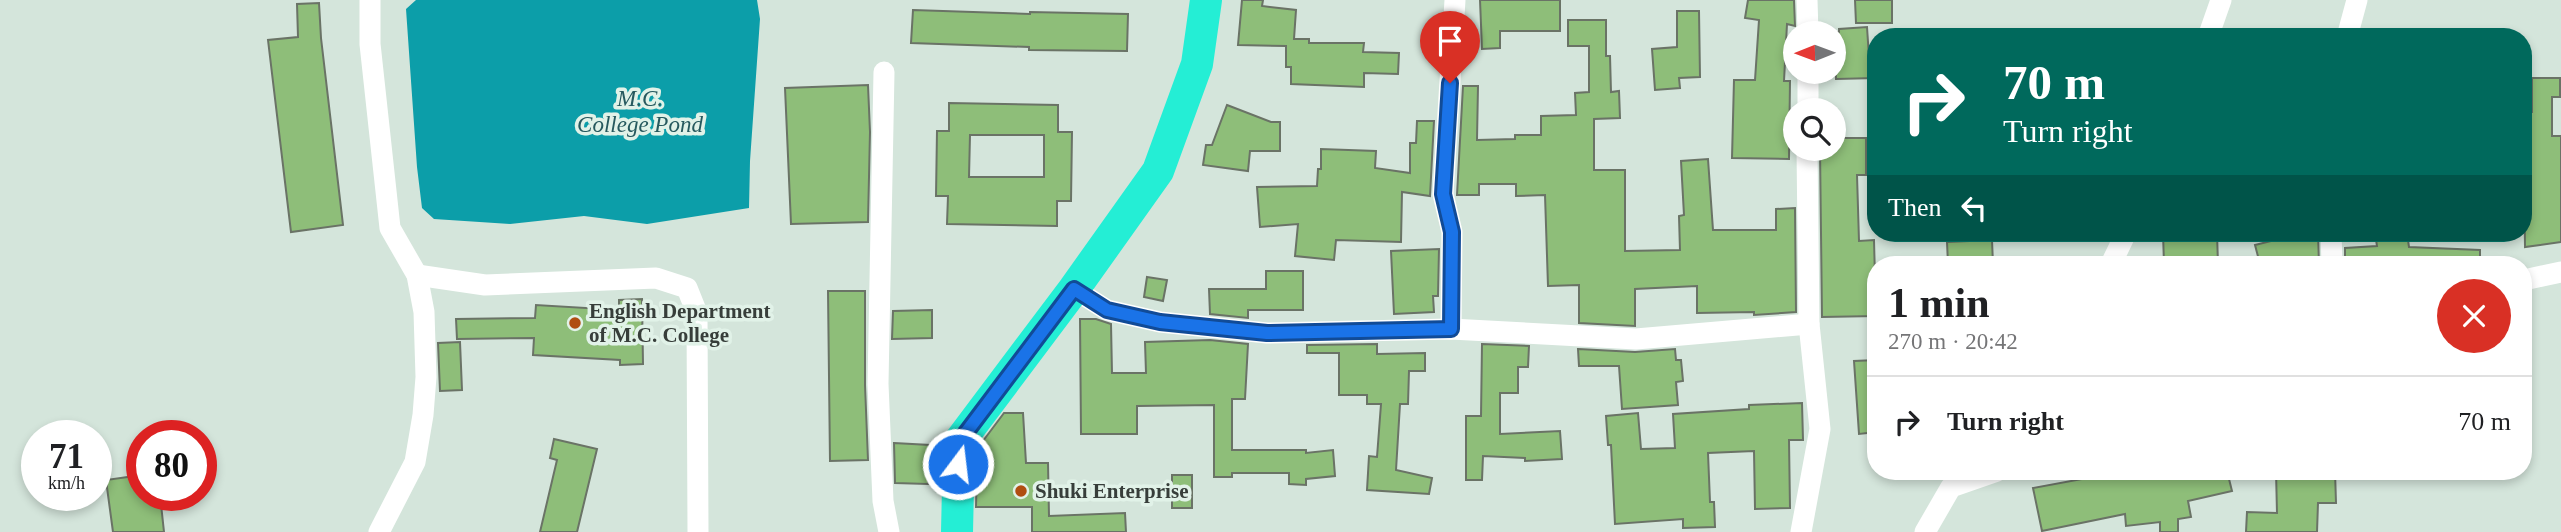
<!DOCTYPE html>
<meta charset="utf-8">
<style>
body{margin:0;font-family:Georgia,serif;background:#f6f6f6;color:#202124;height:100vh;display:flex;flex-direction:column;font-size:26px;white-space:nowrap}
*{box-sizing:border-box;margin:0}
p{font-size:23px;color:#757577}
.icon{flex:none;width:38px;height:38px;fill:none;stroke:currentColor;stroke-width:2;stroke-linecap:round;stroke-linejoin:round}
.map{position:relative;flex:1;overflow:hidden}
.sheet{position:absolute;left:1867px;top:256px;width:665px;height:224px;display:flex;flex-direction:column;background:#fff;border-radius:28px;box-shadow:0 4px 10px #0003}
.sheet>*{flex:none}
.hud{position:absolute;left:1867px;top:28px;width:665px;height:214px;border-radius:28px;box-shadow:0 4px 10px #0003;background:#00695c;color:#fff;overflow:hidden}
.needle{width:46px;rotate:269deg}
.fabs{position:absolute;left:1783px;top:21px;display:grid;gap:14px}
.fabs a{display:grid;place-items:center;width:63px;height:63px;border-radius:50%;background:#fff;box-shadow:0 4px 10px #0003;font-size:35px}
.speed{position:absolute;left:21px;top:420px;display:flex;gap:14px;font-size:35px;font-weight:700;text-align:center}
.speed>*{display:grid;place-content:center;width:91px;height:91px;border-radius:50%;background:#fff;box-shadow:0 4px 10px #0003;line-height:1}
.speed small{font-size:18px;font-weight:400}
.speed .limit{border:10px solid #d22;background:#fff;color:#111}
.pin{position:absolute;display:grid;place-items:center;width:60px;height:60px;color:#fff;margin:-72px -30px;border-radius:50% 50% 50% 0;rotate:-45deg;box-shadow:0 0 7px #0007}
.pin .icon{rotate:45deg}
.me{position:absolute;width:77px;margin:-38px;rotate:15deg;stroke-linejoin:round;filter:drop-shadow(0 0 5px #0008)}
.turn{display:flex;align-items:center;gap:24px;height:147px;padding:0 21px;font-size:32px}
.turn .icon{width:91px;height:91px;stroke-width:2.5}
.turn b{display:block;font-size:49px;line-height:60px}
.then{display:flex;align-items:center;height:66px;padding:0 21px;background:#0003;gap:14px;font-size:26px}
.round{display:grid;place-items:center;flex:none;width:74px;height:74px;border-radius:37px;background:#f6f6f6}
.overview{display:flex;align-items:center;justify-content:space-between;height:119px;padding:0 21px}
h1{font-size:42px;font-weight:700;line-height:52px}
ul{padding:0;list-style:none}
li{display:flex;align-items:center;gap:21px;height:91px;padding:0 21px;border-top:2px solid #e0e0e0}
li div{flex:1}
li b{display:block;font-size:26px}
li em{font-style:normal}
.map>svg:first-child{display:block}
.water{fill:#0c9ea9}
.building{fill:#8ebe79;stroke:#6a7366;stroke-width:2;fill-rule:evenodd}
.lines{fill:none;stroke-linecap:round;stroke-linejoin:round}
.minor{stroke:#fff;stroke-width:21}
.highway{stroke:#24eed5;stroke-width:32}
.route-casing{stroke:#114b97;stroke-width:18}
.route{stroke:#1a73e8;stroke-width:12}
.poi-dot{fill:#b04e11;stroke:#e1f2e8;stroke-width:2.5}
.labels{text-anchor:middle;stroke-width:7;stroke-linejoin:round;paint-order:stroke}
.poi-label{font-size:21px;font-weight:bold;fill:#373e3a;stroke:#e1f2e8;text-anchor:start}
.water-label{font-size:23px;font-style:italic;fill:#26595e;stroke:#e1f2e8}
</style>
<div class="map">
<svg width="2561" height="532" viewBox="0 0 2561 532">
<rect width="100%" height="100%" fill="#d4e5db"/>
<!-- water -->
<polygon class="water" points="416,0 757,0 760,19 750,161 749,208 647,224 584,216 510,224 434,219 422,208 417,167 406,9"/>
<!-- building -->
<g class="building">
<polygon points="1242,0 1263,0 1262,6 1296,10 1294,39 1309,39 1309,43 1364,43 1363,52 1399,53 1398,74 1364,73 1364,87 1291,84 1291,67 1286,67 1286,46 1238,45"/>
<polygon points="1480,0 1560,0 1560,31 1500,31 1500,48 1482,49"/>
<polygon points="1748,0 1794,0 1795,26 1787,24 1784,81 1790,81 1789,159 1732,158 1734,80 1755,80 1759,20 1745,18"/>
<polygon points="1855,0 1892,0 1892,23 1856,23"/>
<polygon points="319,3 321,38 343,225 291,232 268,40 298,37 297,4"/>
<polygon points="913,10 1030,14 1030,12 1128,14 1127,51 1029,50 1029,47 911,43"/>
<polygon points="1677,11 1699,11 1700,77 1679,78 1680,88 1655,90 1652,49 1677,47"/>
<polygon points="1568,20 1606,20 1606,56 1610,56 1611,92 1619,91 1620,118 1594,119 1594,170 1625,170 1625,251 1680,250 1679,216 1684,215 1681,161 1708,159 1713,230 1776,230 1776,209 1795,208 1796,312 1754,315 1754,312 1697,313 1697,286 1635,289 1635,326 1579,323 1579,285 1548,286 1545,195 1516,196 1516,184 1479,184 1479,195 1457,195 1463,86 1478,86 1477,140 1515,139 1515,135 1541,135 1541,116 1576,115 1575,93 1589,92 1589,46 1568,46"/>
<polygon points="1867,27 1869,57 1876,57 1876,78 1836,79 1834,33 1839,32 1839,29"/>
<polygon points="2532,78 2560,78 2560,97 2552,97 2552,136 2561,136 2561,242 2525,247 2524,164 2527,164 2527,112 2532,112"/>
<polygon points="868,85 870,132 868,222 791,224 785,88"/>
<path d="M949,103L1058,105V132H1072L1071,201H1057V226L947,224L948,196H936L937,131H949ZM970,135H1044V177H969Z"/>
<polygon points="1227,105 1271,122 1280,122 1280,151 1250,151 1248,171 1203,165 1206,145 1212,145"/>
<polygon points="1417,121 1434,121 1430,196 1402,192 1401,242 1336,240 1334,260 1295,256 1298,224 1260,227 1257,187 1317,186 1318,169 1321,169 1321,149 1376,151 1375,168 1410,173 1410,143 1416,143"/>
<polygon points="1834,138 1866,138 1866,175 1857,175 1859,241 1874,240 1876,316 1822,317 1820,149 1834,149"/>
<polygon points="2163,233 2217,233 2218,264 2164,264"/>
<polygon points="2295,233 2318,233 2319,264 2260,264 2255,245 2295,235"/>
<polygon points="2375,233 2407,233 2409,247 2480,250 2480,264 2345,264 2345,248 2377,246"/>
<polygon points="1992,240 1993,264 1948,264 1947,242"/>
<polygon points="1439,249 1438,296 1433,296 1434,312 1394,314 1391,251"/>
<polygon points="1266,271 1303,271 1303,310 1248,310 1248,318 1210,314 1209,289 1266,289"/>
<polygon points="1147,277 1167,280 1163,301 1144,297"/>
<polygon points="828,291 865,291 865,385 868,460 830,461"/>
<polygon points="642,299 643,364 620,365 620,360 533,355 534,338 457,339 456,319 535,318 536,305 619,310 619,300"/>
<polygon points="932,310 932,338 892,339 893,311"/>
<polygon points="1080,319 1096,319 1111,324 1112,373 1146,373 1145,342 1210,340 1248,344 1245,399 1232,399 1232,450 1306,450 1306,453 1333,450 1335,476 1306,479 1306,485 1289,484 1289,473 1232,473 1232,477 1214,477 1214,405 1137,406 1137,434 1081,434"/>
<polygon points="460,342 462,390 440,391 438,343"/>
<polygon points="1377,344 1377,354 1425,353 1425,371 1409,371 1408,404 1400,404 1396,470 1432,478 1429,494 1367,490 1369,456 1377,457 1381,404 1367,404 1367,395 1339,395 1339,353 1307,353 1307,345"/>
<polygon points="1482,344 1529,346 1528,367 1518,367 1518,393 1500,393 1500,434 1560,431 1562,459 1525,461 1525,458 1483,456 1482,480 1466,480 1466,416 1481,416"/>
<polygon points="1578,349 1635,352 1675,349 1676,360 1681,360 1683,381 1676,382 1678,405 1622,409 1619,366 1579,366"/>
<polygon points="1876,360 1876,432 1859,434 1854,361"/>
<polygon points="1802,403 1803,440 1789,440 1790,508 1755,509 1754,451 1708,453 1710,502 1714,502 1715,527 1683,528 1683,519 1615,524 1611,445 1608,445 1606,416 1638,413 1641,449 1675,448 1673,414 1749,409 1749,405"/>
<polygon points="1004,413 1023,413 1026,463 1048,463 1049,516 1125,513 1126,532 1032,532 1032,507 976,507 977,464 984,464 983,441"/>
<polygon points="554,439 597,449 577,532 540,532 557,460 550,458"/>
<polygon points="894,443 930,445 928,484 895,483"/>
<polygon points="2125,471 2227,471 2232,491 2188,501 2191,517 2178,519 2178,532 2160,532 2160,522 2126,526 2125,514 2042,531 2033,488"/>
<polygon points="2276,471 2335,471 2336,503 2318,503 2317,532 2246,532 2247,512 2277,513"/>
<polygon points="142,475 142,495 160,495 164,532 113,532 106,480"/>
<rect x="1172" y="475" width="20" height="33"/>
</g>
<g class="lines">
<!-- minor -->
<g class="minor">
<polyline points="370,0 370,44 390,228 417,275 424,312 426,377 423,415 415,462 379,532"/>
<polyline points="1807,0 1808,33"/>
<polyline points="2208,37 2221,0"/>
<polyline points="2347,37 2357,0"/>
<polyline points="884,72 878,384 883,501 889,532"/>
<polyline points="1808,110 1808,72"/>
<polyline points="2331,233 2332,264"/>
<polyline points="2111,264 2126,233"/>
<polyline points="417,275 485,285 656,278 687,288 697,313 698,532"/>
<polyline points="2524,280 2561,272"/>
<polyline points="1074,289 1107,310 1160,322 1267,333 1451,329 1636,339 1809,324"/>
<polyline points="1451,329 1452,232 1443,194 1455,0"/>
<polyline points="1801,532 1820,429 1809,324 1807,149"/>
<polyline points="1925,532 1951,487 1997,471"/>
</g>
<!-- highway -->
<polyline class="highway" points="957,532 959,442 1074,289 1158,171 1197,64 1206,0"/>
</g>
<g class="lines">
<!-- route casing -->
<g class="route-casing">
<polyline id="route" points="958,464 959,442 1074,289 1107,310 1160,322 1267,333 1451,329 1452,232 1443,194 1450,83"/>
</g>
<!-- route -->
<use href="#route" class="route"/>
</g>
<!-- markers -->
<g class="poi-dot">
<circle cx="575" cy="323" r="7"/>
<circle cx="1021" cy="491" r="7"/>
</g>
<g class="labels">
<!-- poi labels -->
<g class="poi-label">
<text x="589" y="318">English Department<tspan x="589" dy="24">of M.C. College</tspan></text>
<text x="1035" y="498">Shuki Enterprise</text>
</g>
<!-- water labels -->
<g class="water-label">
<text x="640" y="106">M.C.<tspan x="640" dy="26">College Pond</tspan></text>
</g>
</g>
</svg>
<div class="fabs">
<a><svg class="needle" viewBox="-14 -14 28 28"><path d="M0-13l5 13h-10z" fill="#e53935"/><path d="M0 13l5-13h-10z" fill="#757577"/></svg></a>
<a><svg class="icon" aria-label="search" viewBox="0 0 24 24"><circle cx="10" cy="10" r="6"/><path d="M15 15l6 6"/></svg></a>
</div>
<div class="speed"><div>71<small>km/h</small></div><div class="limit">80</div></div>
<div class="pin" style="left:1450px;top:83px;background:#d93025"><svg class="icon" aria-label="arrive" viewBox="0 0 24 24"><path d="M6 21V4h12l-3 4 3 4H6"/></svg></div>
<svg class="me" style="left:958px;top:464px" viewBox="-20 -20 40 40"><circle r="17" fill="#1a73e8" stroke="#fff" stroke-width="3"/><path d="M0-11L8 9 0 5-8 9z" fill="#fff"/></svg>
<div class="hud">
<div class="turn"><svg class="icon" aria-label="right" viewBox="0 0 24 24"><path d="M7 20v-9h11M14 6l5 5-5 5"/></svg><div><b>70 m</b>Turn right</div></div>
<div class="then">Then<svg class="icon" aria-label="left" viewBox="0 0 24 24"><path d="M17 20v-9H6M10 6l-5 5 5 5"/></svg></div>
</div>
<section class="sheet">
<div class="overview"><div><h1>1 min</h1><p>270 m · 20:42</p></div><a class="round" style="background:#d93025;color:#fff"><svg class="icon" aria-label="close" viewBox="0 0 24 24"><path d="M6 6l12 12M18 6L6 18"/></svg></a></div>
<ul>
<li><svg class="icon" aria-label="right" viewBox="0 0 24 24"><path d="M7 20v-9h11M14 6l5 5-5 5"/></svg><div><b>Turn right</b></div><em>70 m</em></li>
</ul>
</section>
</div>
